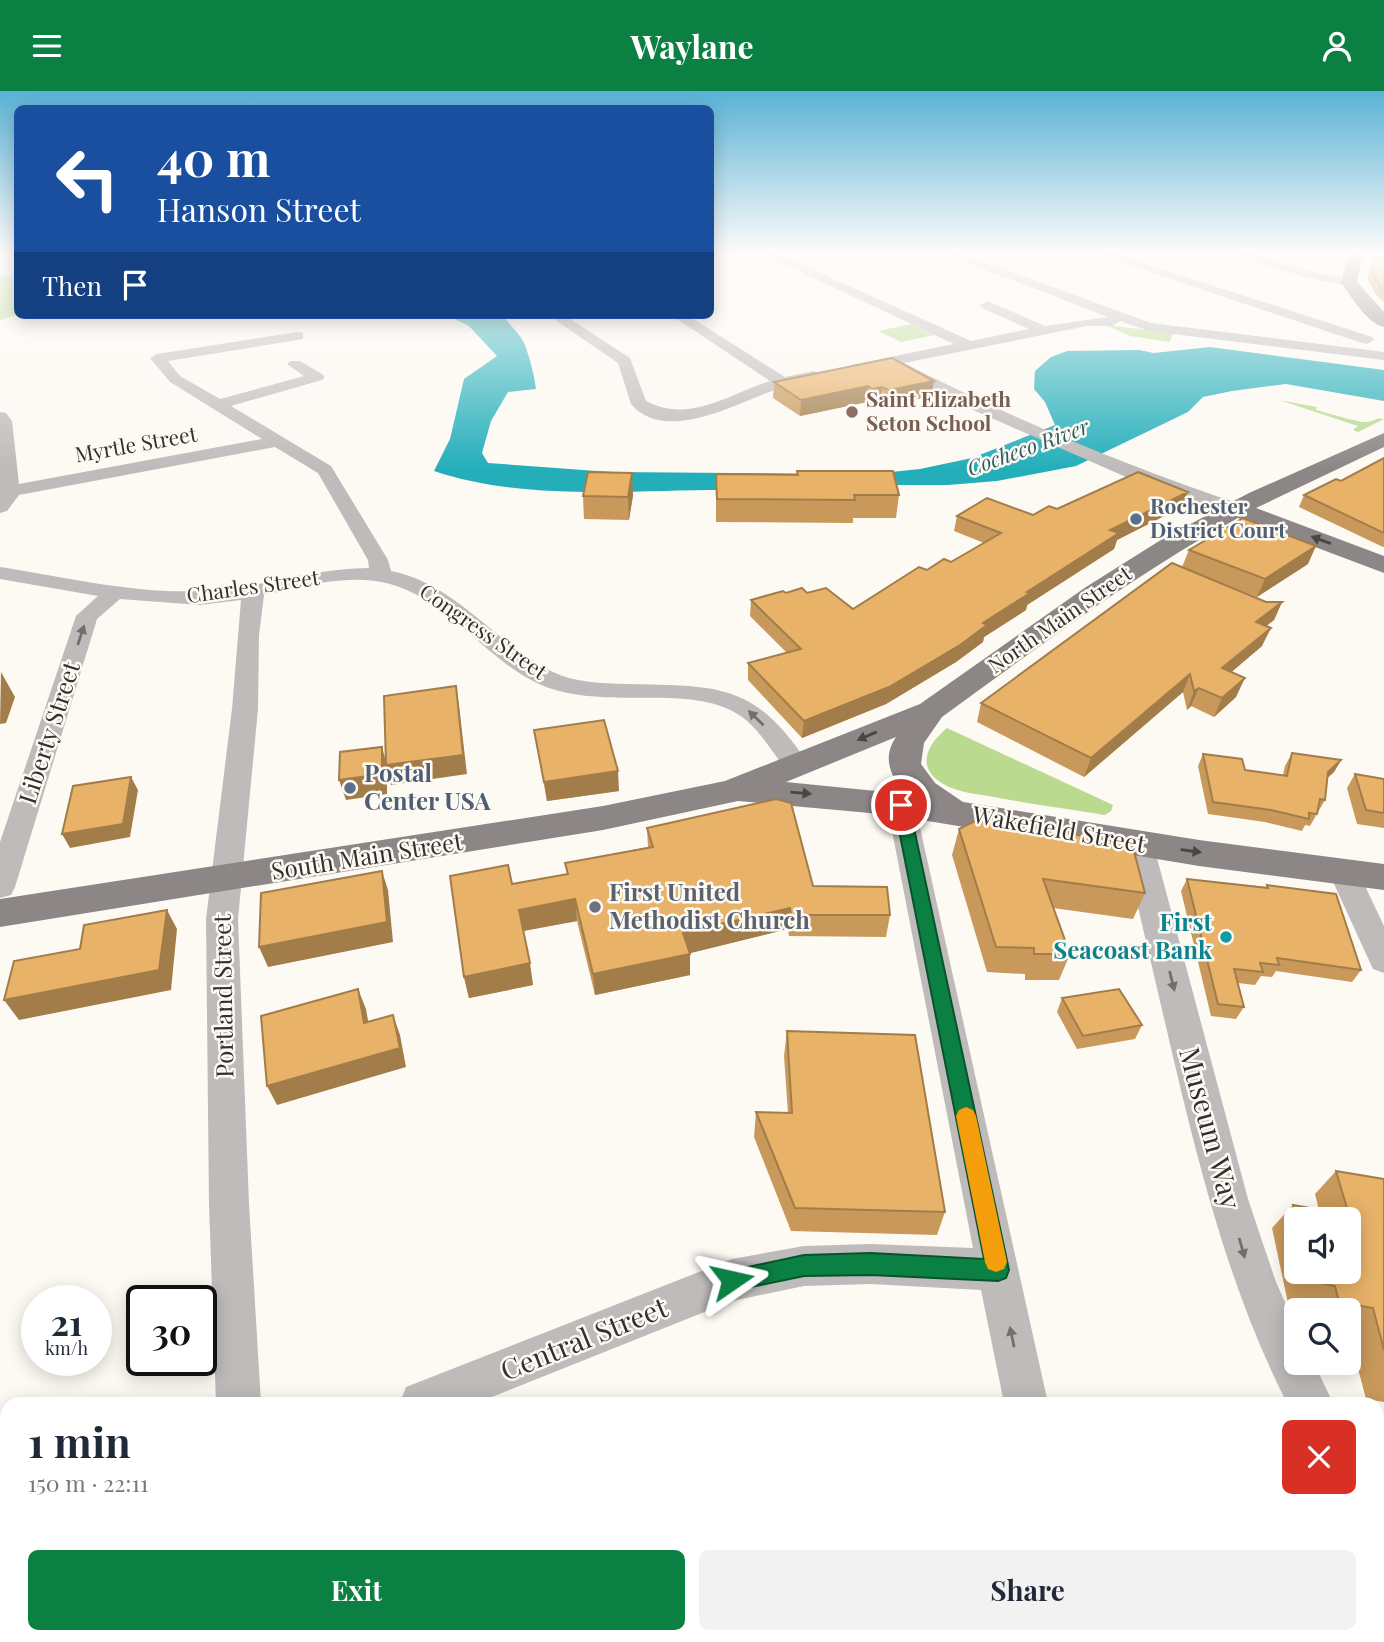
<!DOCTYPE html>
<meta charset="utf-8">
<style>
body{margin:0;font-family:"Playfair Display",serif;background:#f2f2f3;color:#1f2937;height:100vh;display:flex;flex-direction:column;font-size:26px;white-space:nowrap}
*{box-sizing:border-box;margin:0}
p{font-size:23px;color:#747a83}
.icon{flex:none;width:38px;height:38px;fill:none;stroke:currentColor;stroke-width:2;stroke-linecap:round;stroke-linejoin:round}
.map{position:relative;flex:1;overflow:hidden}
.panel{position:absolute;left:0px;top:1306px;width:1384px;height:247px;display:flex;flex-direction:column;background:#fff;border-radius:21px 21px 0 0;box-shadow:0 4px 18px #0003}
.panel>*{flex:none}
.top-card{position:absolute;left:14px;top:14px;width:700px;height:214px;border-radius:10px;box-shadow:0 4px 18px #0003;background:#1a4fa0;color:#fff;overflow:hidden}
.controls{position:absolute;left:1284px;top:1116px;display:grid;gap:14px}
.controls a{display:grid;place-items:center;width:77px;height:77px;border-radius:10px;background:#fff;box-shadow:0 4px 18px #0003;font-size:35px}
.speed{position:absolute;left:21px;top:1194px;display:flex;gap:14px;font-size:35px;font-weight:700;text-align:center}
.speed>*{display:grid;place-content:center;width:91px;height:91px;border-radius:50%;background:#fff;box-shadow:0 4px 18px #0003;line-height:1}
.speed small{font-size:18px;font-weight:400}
.speed .limit{border:4px solid #111;border-radius:10px;background:#fff;color:#111}
.pin{position:absolute;display:grid;place-items:center;width:60px;height:60px;color:#fff;margin:-30px;border:4px solid #fff;border-radius:50%;box-shadow:0 2px 7px #0007}
.me{position:absolute;width:77px;margin:-38px;rotate:79deg;stroke-linejoin:round;filter:drop-shadow(0 0 5px #0008)}
.turn{display:flex;align-items:center;gap:24px;height:147px;padding:0 28px;font-size:32px}
.turn .icon{width:91px;height:91px;stroke-width:2.5}
.turn b{display:block;font-size:49px;line-height:60px}
.then{display:flex;align-items:center;height:66px;padding:0 28px;background:#0003;gap:14px;font-size:26px}
.round{display:grid;place-items:center;flex:none;width:74px;height:74px;border-radius:10px;background:#f2f2f3}
.overview{display:flex;align-items:center;justify-content:space-between;height:119px;padding:0 28px}
h1{font-size:42px;font-weight:700;line-height:52px}
.button{display:flex;gap:14px;margin-top:auto;padding:14px 28px}
.button a{flex:1;height:80px;border-radius:10px;background:#0b8043;color:#fff;font-size:28px;font-weight:700;line-height:80px;text-align:center}
.button a+a{background:#f2f2f3;color:#1f2937}
header{display:flex;justify-content:space-between;align-items:center;height:91px;padding:0 28px;background:#0b8043;color:#fff;font-size:32px;font-weight:700}
.map>svg:first-child{display:block}
.green{fill:#bada90}
.water{fill:#23aeba}
.lines{fill:none;stroke-linecap:round;stroke-linejoin:round}
.minor{fill:#bebbba;fill-rule:evenodd}
.major{fill:#8c8686;fill-rule:evenodd}
.wall{fill:#c8995a;fill-rule:evenodd}
.shaded-wall{fill:#a27d4a}
.building{fill:#e8b269;stroke:#a27d4a;stroke-width:2}
.oneway{fill:#494645}
.oneway2{fill:#726f6e}
.route{fill:#0b8043;stroke:#07532c;stroke-width:2}
.slow{fill:#f59e0b}
.education-dot{fill:#8d6e63;stroke:#fdf9f3;stroke-width:2.5}
.service-dot{fill:#5c6f8a;stroke:#fdf9f3;stroke-width:2.5}
.worship-dot{fill:#6b7280;stroke:#fdf9f3;stroke-width:2.5}
.culture-dot{fill:#0f9aa8;stroke:#fdf9f3;stroke-width:2.5}
.labels{text-anchor:middle;stroke-width:5;stroke-linejoin:round;paint-order:stroke}
.far-education-label{font-size:21px;font-weight:bold;fill:#785e54;stroke:#fdf9f3;text-anchor:start}
.far-street-label{font-size:21px;fill:#33312f;stroke:#fdf9f3}
.far-water-label{font-size:21px;font-style:italic;fill:#295d63;stroke:#fdf9f3}
.far-service-label{font-size:21px;font-weight:bold;fill:#4e5e75;stroke:#fdf9f3;text-anchor:start}
.street-label{font-size:24px;fill:#33312f;stroke:#fdf9f3}
.service-label{font-size:24px;font-weight:bold;fill:#4e5e75;stroke:#fdf9f3;text-anchor:start}
.worship-label{font-size:24px;font-weight:bold;fill:#5b616d;stroke:#fdf9f3;text-anchor:start}
.culture-label{font-size:24px;font-weight:bold;fill:#0d838f;stroke:#fdf9f3;text-anchor:end}
.near-street-label{font-size:28px;fill:#33312f;stroke:#fdf9f3}
</style>
<header><svg class="icon" aria-label="menu" viewBox="0 0 24 24"><path d="M4 6h16M4 12h16M4 18h16"/></svg>Waylane<svg class="icon" aria-label="person" viewBox="0 0 24 24"><circle cx="12" cy="8" r="4"/><path d="M4 21q1-7 8-7t8 7"/></svg></header>
<div class="map">
<svg width="1384" height="1551" viewBox="0 0 1384 1551">
<rect width="100%" height="100%" fill="#fdf9f3"/>
<!-- green -->
<g class="green">
<polygon points="17,184 17,224 0,229 0,186"/>
<polygon points="911,233 935,244 901,251 878,240"/>
<polygon points="1106,234 1173,242 1170,251 1130,245"/>
<path d="M1279,309L1317,316L1316,319C1328,322 1359,332 1367,331C1375,330 1376,326 1384,328L1358,341L1353,339L1358,335Z"/>
<path d="M947,637L1113,714L1111,720L1105,724C1068,718 1031,713 994,706C978,703 961,702 947,695C915,679 925,655 947,637Z"/>
</g>
<!-- water -->
<path class="water" d="M447,224L504,226C510,234 522,245 525,254C530,268 534,283 536,298L508,301L491,330L482,362L488,372L610,381L872,383L920,378L972,367L1055,334L1045,311L1034,298L1035,280L1051,266L1067,260L1139,259L1154,262L1210,256L1384,279V310L1286,293L1232,300L1203,306L1188,321L1076,375L997,390L948,394H748L724,399C632,399 522,410 434,380L450,348L464,288L497,265L469,235Z"/>
<g class="lines">
<!-- minor -->
<g class="minor">
<path d="M758,161H774L971,250L1029,238L982,217L980,214L987,210L1045,235L1108,226L939,161H957L1151,232L1384,261V269L1149,240L1120,230L1112,235H1087L904,272C1013,328 1126,375 1243,414L1246,418L1236,424L1133,389L964,315L893,278L891,275L851,280L848,277L851,274L954,253Z"/>
<polygon points="1090,161 1109,161 1372,246 1374,249 1367,253 1362,252"/>
<polygon points="1227,161 1247,161 1313,181 1353,188 1355,191 1349,195 1307,187"/>
<path d="M548,224H564L630,267L646,310C689,333 729,303 770,290L671,224H687L785,286L814,280L822,285L819,288C804,292 788,294 772,300C735,313 665,353 631,313L618,272Z"/>
<path d="M298,241L303,242V248L168,270L180,285L220,308L304,285L287,273L290,270H300L322,283L325,286L322,289L231,315L331,375L388,469L391,480C457,493 495,553 553,581C576,592 601,592 626,593C718,595 755,591 809,674L805,680L796,683L787,680C771,660 757,633 734,621C681,592 597,622 535,591C483,565 448,509 390,493C349,482 304,495 264,504L259,544L258,618L238,828L249,1113L261,1312H216L209,1113L206,828L232,618L241,509L200,514L120,508L97,528L15,796L11,804L0,807V751L76,525L98,505L0,488V476C66,486 133,503 200,500C258,498 311,477 369,477L368,469L318,382L275,356L19,404L7,420L0,422V321L6,322L12,330L19,393L262,348L170,291L150,267L157,263Z"/>
<polygon points="901,705 911,707 915,714 1048,1312 1004,1312 981,1199 871,1193 804,1195 732,1210 477,1312 400,1312 406,1296 732,1168 804,1155 871,1153 973,1157 887,714 891,707"/>
<path d="M1138,742L1148,745L1153,752L1248,1108L1276,1191L1297,1238V1272H1314L1333,1312H1287C1232,1204 1202,1088 1174,970C1157,897 1140,825 1123,752L1128,745Z"/>
<polygon points="1344,771 1355,774 1384,835 1384,882 1373,878 1329,782 1333,774"/>
<polygon points="1377,1395 1384,1398 1384,1454 1377,1452"/>
<rect x="220" y="1545" width="52" height="6"/>
<polygon points="1060,1545 1113,1545 1115,1551 1062,1551"/>
</g>
<!-- major -->
<g class="major">
<path d="M1349,161H1363L1357,191L1384,221V236C1366,232 1351,205 1341,191Z"/>
<path d="M1384,342V356L1256,417L1384,465V482L1238,427C1133,484 1039,556 942,626L924,652L921,673L935,692L963,711L1199,749L1384,773V799L1199,775L892,724L738,710L603,739L0,836V808L603,715L725,690L920,613L1086,496L1164,447L1249,402ZM896,646C882,667 890,685 906,703L786,691Z"/>
</g>
</g>
<!-- wall -->
<g class="wall">
<polygon points="1374,161 1384,161 1384,211 1377,205 1367,187 1374,170"/>
<polygon points="892,267 931,305 886,315 880,311 871,313 867,311 800,325 773,307 774,291"/>
<polygon points="1384,367 1384,455 1383,456 1299,416 1304,404 1341,390"/>
<polygon points="797,380 899,404 896,427 853,427 853,432 716,431 716,383 797,384"/>
<polygon points="633,404 629,429 584,428 583,405"/>
<polygon points="1182,416 1117,449 1114,458 1027,514 1026,519 984,546 983,551 956,571 886,613 802,647 748,589 748,572 787,562 750,525 751,509 786,502 807,502 853,518 927,479 951,471 984,452 954,440 957,425 1033,424 1057,418"/>
<polygon points="1189,459 1308,473 1257,506 1221,492 1266,511 1282,511 1274,529 1266,535 1262,555 1231,581 1236,606 1214,626 1191,615 1187,619 1183,601 1084,686 977,631 981,612 1182,476"/>
<polygon points="534,639 619,700 547,710"/>
<polygon points="1292,662 1341,669 1334,681 1327,687 1325,709 1310,735 1305,734 1302,740 1265,731 1208,723 1198,675 1203,663 1245,679 1283,684 1285,675"/>
<polygon points="1355,683 1384,688 1384,737 1357,733 1347,697"/>
<polygon points="647,737 813,795 890,824 886,846 789,845 788,838 689,862 690,884 595,904 577,830 523,840 533,894 469,907 464,886 512,793 567,783 565,772 648,756"/>
<polygon points="959,738 1145,802 1133,828 1053,817 1070,863 1059,889 1025,889 1025,883 987,881 952,764"/>
<polygon points="1187,788 1266,796 1267,794 1361,879 1352,891 1276,880 1272,886 1261,885 1255,894 1238,892 1244,916 1236,928 1211,925 1181,800"/>
<polygon points="1062,907 1142,934 1135,948 1077,958 1057,921"/>
<polygon points="787,940 945,1121 937,1144 791,1140 754,1046 756,1021 788,1022 784,965"/>
<path d="M1336,1080L1384,1088V1311L1366,1308L1349,1243V1220H1313L1312,1216L1288,1212L1272,1137L1293,1114L1319,1119L1315,1103ZM1297,1129L1349,1181H1297Z"/>
<polygon points="1171,1545 1292,1545 1294,1551 1173,1551"/>
</g>
<!-- shaded-wall -->
<g class="shaded-wall">
<polygon points="934,290 931,305 886,315 889,299"/>
<polygon points="868,295 867,311 800,325 801,309"/>
<polygon points="882,296 880,311 871,313 872,298"/>
<polygon points="632,382 633,404 629,429 628,406"/>
<polygon points="1188,401 1182,416 1117,449 1114,458 1027,514 1026,519 984,546 983,551 956,571 886,613 802,647 804,630 983,532 1110,439"/>
<polygon points="1316,455 1308,473 1257,506 1265,488"/>
<polygon points="1282,511 1274,529 1248,549 1256,531"/>
<polygon points="1271,537 1262,555 1214,596 1222,577"/>
<polygon points="1,581 15,606 6,632 0,633"/>
<polygon points="1190,583 1183,601 1084,686 1091,667"/>
<polygon points="1245,587 1236,606 1214,626 1222,607"/>
<polygon points="456,595 459,615 467,683 391,694 387,680 387,703 346,709 339,689 382,656 387,674"/>
<polygon points="1199,597 1191,615 1187,619 1194,600"/>
<polygon points="1341,669 1334,681 1321,693 1328,681"/>
<polygon points="618,680 619,700 547,710 544,691"/>
<polygon points="131,686 138,699 130,746 70,757 62,743"/>
<polygon points="382,780 388,799 393,851 268,876 259,856"/>
<polygon points="575,808 577,830 523,840 519,819"/>
<polygon points="790,817 788,838 683,864 683,842"/>
<polygon points="167,819 177,838 171,899 19,929 4,909"/>
<polygon points="690,863 690,884 595,904 593,883"/>
<polygon points="530,872 533,894 469,907 464,886"/>
<polygon points="358,898 366,918 372,952 364,932"/>
<polygon points="393,924 400,944 406,976 277,1014 267,995"/>
</g>
<!-- building -->
<g class="building">
<polygon points="1384,161 1384,199 1381,196 1371,179 1378,161"/>
<polygon points="892,267 934,290 889,299 882,296 872,298 868,295 801,309 774,291"/>
<polygon points="1384,367 1384,442 1304,404 1336,388 1341,390"/>
<polygon points="797,380 893,380 899,404 854,404 855,409 717,408 716,383 798,384"/>
<polygon points="588,381 632,382 628,406 583,405"/>
<polygon points="1138,381 1188,401 1110,439 1119,442 1027,501 1030,502 983,532 987,534 960,554 889,596 804,630 748,572 801,558 751,509 783,500 786,502 802,497 807,502 826,497 853,518 919,476 927,479 944,468 951,471 1001,442 957,425 987,407 1033,424 1049,415 1057,418"/>
<polygon points="1243,427 1316,455 1265,488 1189,459"/>
<polygon points="1172,472 1266,511 1282,511 1256,531 1271,537 1222,577 1245,587 1222,607 1199,597 1194,600 1190,583 1091,667 981,612"/>
<polygon points="456,595 463,664 386,674 384,605"/>
<polygon points="604,629 618,680 544,691 534,639"/>
<polygon points="382,656 382,683 339,689 340,661"/>
<polygon points="1292,662 1341,669 1328,681 1325,709 1320,708 1317,723 1309,722 1309,728 1271,719 1213,711 1203,663 1242,668 1245,679 1287,685"/>
<polygon points="1355,683 1384,688 1384,722 1366,719"/>
<polygon points="131,686 123,733 62,743 73,695"/>
<polygon points="776,708 791,712 813,795 887,796 890,824 791,824 790,817 683,842 690,863 593,883 575,808 519,819 530,872 464,886 450,785 508,774 512,793 568,783 565,772 653,756 647,737"/>
<polygon points="979,728 1132,753 1145,802 1043,788 1070,863 1034,863 1034,857 996,856 959,738"/>
<polygon points="382,780 387,831 259,856 261,802"/>
<polygon points="1187,788 1268,797 1267,794 1336,803 1361,879 1277,867 1279,874 1260,872 1263,881 1234,878 1244,916 1218,913"/>
<polygon points="167,819 159,879 4,909 14,870 80,858 84,834"/>
<polygon points="358,898 364,932 393,924 400,957 267,995 261,925"/>
<polygon points="1119,898 1142,934 1083,945 1062,907"/>
<polygon points="787,940 915,944 945,1121 795,1117 756,1021 792,1022"/>
<polygon points="1336,1080 1384,1088 1384,1259 1373,1217 1339,1211 1335,1195 1310,1190 1308,1181 1349,1181 1349,1129 1297,1129 1297,1132 1293,1114 1349,1124"/>
<polygon points="1191,1545 1292,1545 1294,1551 1193,1551"/>
</g>
<!-- one-way arrows -->
<defs><path id="oneway-solid" d="M-6-.8H1V-3.2L6.5 0L1 3.2V.8H-6Z" transform="scale(1.75)"/></defs>
<g class="oneway">
<use href="#oneway-solid" transform="translate(1321 449) rotate(-160)"/>
<use href="#oneway-solid" transform="translate(867 645) rotate(157)"/>
<use href="#oneway-solid" transform="translate(801 702) rotate(5)"/>
<use href="#oneway-solid" transform="translate(1191 760) rotate(8)"/>
</g>
<g class="oneway2">
<use href="#oneway-solid" transform="translate(81 544) rotate(-72)"/>
<use href="#oneway-solid" transform="translate(756 627) rotate(-136)"/>
<use href="#oneway-solid" transform="translate(1172 890) rotate(76)"/>
<use href="#oneway-solid" transform="translate(1242 1157) rotate(74)"/>
<use href="#oneway-solid" transform="translate(1012 1246) rotate(-102)"/>
</g>
<!-- sky -->
<linearGradient id="sky" x2="0" y2="1"><stop stop-color="#59b2d6"/><stop offset="0.43" stop-color="#fefcfa"/><stop offset="1" stop-color="#fefcfa" stop-opacity="0"/></linearGradient>
<rect width="1384" height="378" fill="url(#sky)"/>
<!-- route -->
<polygon class="route" points="901,709 909,714 1009,1179 1006,1187 998,1190 871,1184 804,1185 732,1200 724,1196 721,1189 724,1181 804,1164 871,1162 984,1168 894,714"/>
<!-- slow -->
<polygon class="slow" points="966,1016 973,1019 976,1025 1007,1171 1004,1178 996,1181 988,1178 985,1171 956,1025 959,1019"/>
<!-- markers -->
<circle class="education-dot" cx="852" cy="321" r="7"/>
<g class="service-dot">
<circle cx="1136" cy="428" r="7"/>
<circle cx="350" cy="697" r="7"/>
</g>
<circle class="worship-dot" cx="595" cy="816" r="7"/>
<circle class="culture-dot" cx="1226" cy="846" r="7"/>
<g class="labels">
<!-- far-education labels -->
<g class="far-education-label">
<text x="866" y="316">Saint Elizabeth<tspan x="866" dy="24">Seton School</tspan></text>
</g>
<!-- far-street labels -->
<g class="far-street-label">
<text transform="translate(136 354) rotate(-10)" y="7">Myrtle Street</text>
<text transform="translate(253 496) rotate(-8)" y="7">Charles Street</text>
<text transform="translate(1060 529) rotate(-35)" y="7">North Main Street</text>
<text transform="translate(483 541) rotate(35)" y="7">Congress Street</text>
</g>
<!-- far-water labels -->
<g class="far-water-label">
<text transform="translate(1028 357) rotate(-20)" y="7">Cocheco River</text>
</g>
<!-- far-service labels -->
<g class="far-service-label">
<text x="1150" y="423">Rochester<tspan x="1150" dy="24">District Court</tspan></text>
</g>
<!-- street labels -->
<g class="street-label">
<text transform="translate(50 642) rotate(-72)" y="8">Liberty Street</text>
<text transform="translate(1059 739) rotate(10)" y="8">Wakefield Street</text>
<text transform="translate(367 766) rotate(-9)" y="8">South Main Street</text>
<text transform="translate(224 905) rotate(-91)" y="8">Portland Street</text>
</g>
<!-- service labels -->
<g class="service-label">
<text x="364" y="691">Postal<tspan x="364" dy="28">Center USA</tspan></text>
</g>
<!-- worship labels -->
<g class="worship-label">
<text x="609" y="810">First United<tspan x="609" dy="28">Methodist Church</tspan></text>
</g>
<!-- culture labels -->
<g class="culture-label">
<text x="1212" y="840">First<tspan x="1212" dy="28">Seacoast Bank</tspan></text>
</g>
<!-- near-street labels -->
<g class="near-street-label">
<text transform="translate(1210 1037) rotate(75)" y="10">Museum Way</text>
<text transform="translate(584 1248) rotate(-22)" y="10">Central Street</text>
</g>
</g>
</svg>
<div class="controls">
<a><svg class="icon" aria-label="sound" viewBox="0 0 24 24"><path d="M4 9h4l5-4v14l-5-4H4zM17 9q2 3 0 6"/></svg></a>
<a><svg class="icon" aria-label="search" viewBox="0 0 24 24"><circle cx="10" cy="10" r="6"/><path d="M15 15l6 6"/></svg></a>
</div>
<div class="speed"><div>21<small>km/h</small></div><div class="limit">30</div></div>
<div class="pin" style="left:901px;top:714px;background:#d93025"><svg class="icon" aria-label="arrive" viewBox="0 0 24 24"><path d="M6 21V4h12l-3 4 3 4H6"/></svg></div>
<svg class="me" style="left:732px;top:1189px" viewBox="-20 -20 40 40"><path d="M0-17L14 15 0 8-14 15z" fill="#0b8043" stroke="#fff" stroke-width="4"/></svg>
<div class="top-card">
<div class="turn"><svg class="icon" aria-label="left" viewBox="0 0 24 24"><path d="M17 20v-9H6M10 6l-5 5 5 5"/></svg><div><b>40 m</b>Hanson Street</div></div>
<div class="then">Then<svg class="icon" aria-label="arrive" viewBox="0 0 24 24"><path d="M6 21V4h12l-3 4 3 4H6"/></svg></div>
</div>
<section class="panel">
<div class="overview"><div><h1>1 min</h1><p>150 m · 22:11</p></div><a class="round" style="background:#d93025;color:#fff"><svg class="icon" aria-label="close" viewBox="0 0 24 24"><path d="M6 6l12 12M18 6L6 18"/></svg></a></div>
<div class="button"><a>Exit</a><a>Share</a></div>
</section>
</div>
